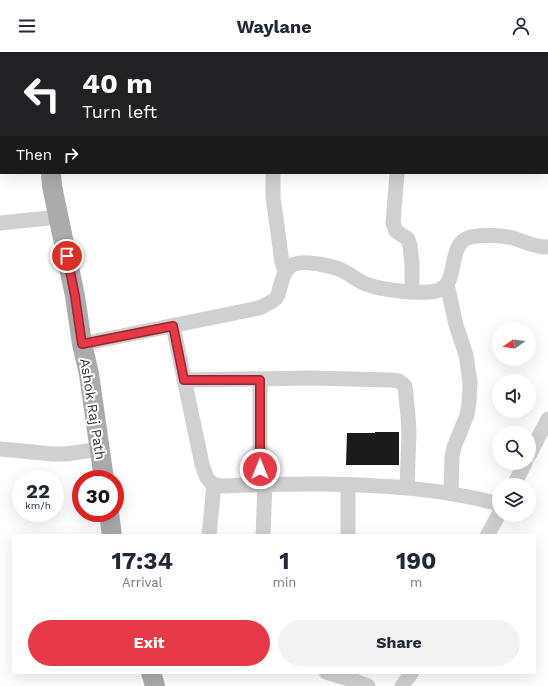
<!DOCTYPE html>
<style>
body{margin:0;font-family:"Work Sans",sans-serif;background:#f2f2f3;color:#1f2937;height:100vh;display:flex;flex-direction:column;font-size:15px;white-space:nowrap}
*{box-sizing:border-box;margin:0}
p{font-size:13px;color:#747a83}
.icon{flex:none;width:22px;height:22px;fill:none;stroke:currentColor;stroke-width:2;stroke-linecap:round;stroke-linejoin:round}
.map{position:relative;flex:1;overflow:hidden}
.sheet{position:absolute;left:12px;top:482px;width:524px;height:140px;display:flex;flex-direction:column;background:#fff;border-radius:4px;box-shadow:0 4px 16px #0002}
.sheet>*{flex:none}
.hud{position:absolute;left:0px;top:0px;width:548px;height:122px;box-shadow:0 4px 16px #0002;background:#202124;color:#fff;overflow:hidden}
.needle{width:26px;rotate:256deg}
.controls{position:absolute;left:492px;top:270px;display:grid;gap:8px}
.controls a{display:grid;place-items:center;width:44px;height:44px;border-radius:50%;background:#fff;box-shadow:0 4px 16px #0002;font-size:20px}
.speed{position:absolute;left:12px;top:418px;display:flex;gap:8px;font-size:20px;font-weight:700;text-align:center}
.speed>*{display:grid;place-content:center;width:52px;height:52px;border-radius:50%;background:#fff;box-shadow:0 4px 16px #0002;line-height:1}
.speed small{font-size:10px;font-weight:400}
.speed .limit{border:6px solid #d22;background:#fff;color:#111}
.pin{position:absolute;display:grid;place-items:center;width:34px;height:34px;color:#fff;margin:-17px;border:2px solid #fff;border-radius:50%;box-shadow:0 1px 4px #0007}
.me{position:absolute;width:44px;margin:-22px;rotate:0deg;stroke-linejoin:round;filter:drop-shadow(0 0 3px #0008)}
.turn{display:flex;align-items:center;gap:14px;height:84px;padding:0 16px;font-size:18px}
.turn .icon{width:52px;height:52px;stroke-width:2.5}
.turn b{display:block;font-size:28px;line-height:34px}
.then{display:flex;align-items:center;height:38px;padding:0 16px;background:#0003;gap:8px;font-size:15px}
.eta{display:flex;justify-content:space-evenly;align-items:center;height:68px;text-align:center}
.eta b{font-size:24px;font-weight:700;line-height:28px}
.action{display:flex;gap:8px;margin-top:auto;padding:8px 16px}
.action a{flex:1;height:46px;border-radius:24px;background:#e63946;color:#fff;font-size:16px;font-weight:700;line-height:46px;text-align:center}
.action a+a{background:#f2f2f3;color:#1f2937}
header{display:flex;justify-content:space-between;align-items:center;height:52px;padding:0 16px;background:#fff;font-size:18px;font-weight:700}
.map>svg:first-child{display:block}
.building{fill:#1a1a1a}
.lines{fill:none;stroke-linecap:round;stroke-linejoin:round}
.minor{stroke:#d0d0d0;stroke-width:15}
.major{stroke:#ababab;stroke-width:20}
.route-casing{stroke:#96252e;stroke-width:10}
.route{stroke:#e63946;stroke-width:7}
.labels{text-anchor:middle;stroke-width:4;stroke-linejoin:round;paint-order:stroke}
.street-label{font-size:14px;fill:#333;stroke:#fff}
</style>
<header><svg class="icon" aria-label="menu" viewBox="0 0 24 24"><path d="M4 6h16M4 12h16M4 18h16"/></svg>Waylane<svg class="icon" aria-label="person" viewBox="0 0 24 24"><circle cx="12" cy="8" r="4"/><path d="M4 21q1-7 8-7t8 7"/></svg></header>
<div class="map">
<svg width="548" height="634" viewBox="0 0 548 634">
<rect width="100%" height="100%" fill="#fff"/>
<!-- building -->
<polygon class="building" points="375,380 399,380 399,413 346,413 347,381 375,381"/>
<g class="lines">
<!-- minor -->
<g class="minor">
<polyline points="270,0 270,1"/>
<polyline points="401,1 401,0"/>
<polyline points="499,1 499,0"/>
<polyline points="273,121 273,146 275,159 282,210 285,219"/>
<polyline points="397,121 393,171 396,179 408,187 410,194 412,211 412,240"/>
<polyline points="0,171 58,165"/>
<polyline points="447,232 456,273 466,303 470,330 469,351 467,363 454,395 452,405 451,441"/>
<path d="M173,274L202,412C206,424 207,432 221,434C254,432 288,432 321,432C381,433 441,436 499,452"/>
<path d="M82,292L259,256C265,253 271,251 275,247C278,245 278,242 279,239C282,229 284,215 295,212C306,208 335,214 345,220C353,224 360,231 369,233C382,238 414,241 429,240C432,240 438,239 441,237C458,230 448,193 468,186C478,182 505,183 516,187C528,191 535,195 548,195"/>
<polyline points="184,328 312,326 391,328 399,329 405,334 408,364 409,380 407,436"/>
<polyline points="0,397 53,402 66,402 100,397"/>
<polyline points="529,403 548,367"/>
<polyline points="260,432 260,327"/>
<polyline points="348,433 348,484"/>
<polyline points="514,433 525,411"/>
<polyline points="209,484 214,433"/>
<polyline points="263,484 265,432"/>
<polyline points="487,484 499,462"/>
<polyline points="326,620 355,629 368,634"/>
<polyline points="402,634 412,620"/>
</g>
<!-- major -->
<g class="major">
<polyline points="41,1 41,0"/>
<polyline points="51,121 52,134 75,244 82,292 89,322 104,427"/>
<polyline points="109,461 112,484"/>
<polyline points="151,620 155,634"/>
</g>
</g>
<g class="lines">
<!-- route casing -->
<g class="route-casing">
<polyline id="route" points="67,204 75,244 82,292 173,274 184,328 260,328 260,417"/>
</g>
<!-- route -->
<use href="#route" class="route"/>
</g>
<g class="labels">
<!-- street labels -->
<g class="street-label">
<text transform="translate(93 357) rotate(81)" y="5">Ashok Raj Path</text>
</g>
</g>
</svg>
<div class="controls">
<a><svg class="needle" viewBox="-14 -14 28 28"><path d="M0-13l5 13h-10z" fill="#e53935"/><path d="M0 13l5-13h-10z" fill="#747a83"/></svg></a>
<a><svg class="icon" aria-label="sound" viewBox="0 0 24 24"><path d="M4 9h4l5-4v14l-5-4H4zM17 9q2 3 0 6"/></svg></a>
<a><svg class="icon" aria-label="search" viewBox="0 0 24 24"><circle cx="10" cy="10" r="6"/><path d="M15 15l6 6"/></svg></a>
<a><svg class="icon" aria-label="layers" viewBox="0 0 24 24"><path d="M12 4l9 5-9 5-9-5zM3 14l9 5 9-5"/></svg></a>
</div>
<div class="speed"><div>22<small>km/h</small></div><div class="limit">30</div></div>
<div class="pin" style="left:67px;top:204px;background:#d93025"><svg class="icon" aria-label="arrive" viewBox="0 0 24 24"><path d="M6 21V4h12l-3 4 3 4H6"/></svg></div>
<svg class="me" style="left:260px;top:417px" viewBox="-20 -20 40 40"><circle r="17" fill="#e63946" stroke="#fff" stroke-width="3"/><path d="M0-11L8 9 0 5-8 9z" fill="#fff"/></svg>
<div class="hud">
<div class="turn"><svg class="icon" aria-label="left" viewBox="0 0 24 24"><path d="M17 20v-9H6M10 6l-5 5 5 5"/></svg><div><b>40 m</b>Turn left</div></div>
<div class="then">Then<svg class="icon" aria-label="right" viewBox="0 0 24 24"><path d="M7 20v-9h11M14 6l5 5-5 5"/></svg></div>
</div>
<section class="sheet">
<div class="eta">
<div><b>17:34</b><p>Arrival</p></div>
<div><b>1</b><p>min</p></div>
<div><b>190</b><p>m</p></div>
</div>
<div class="action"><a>Exit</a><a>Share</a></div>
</section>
</div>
